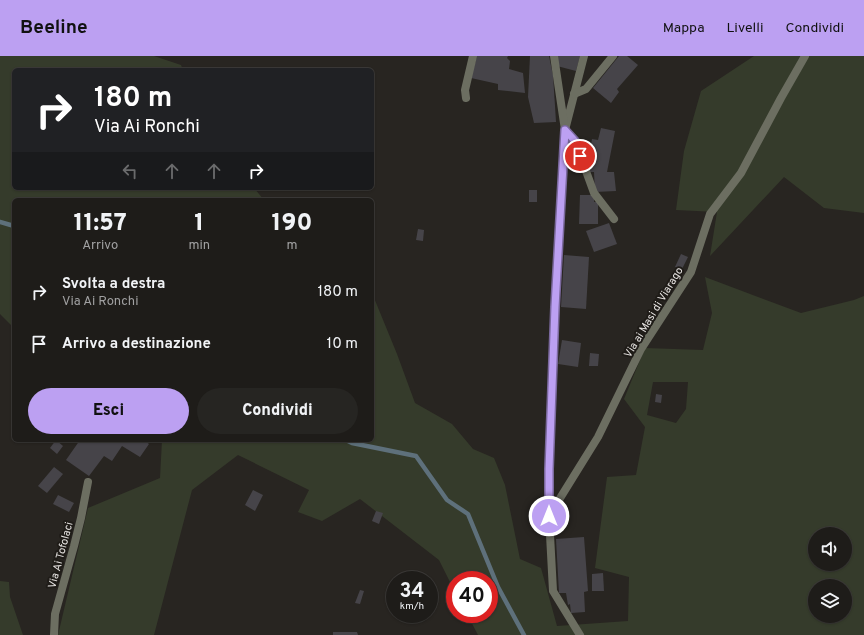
<!DOCTYPE html>
<html lang="it">
<style>
body{margin:0;font-family:Overpass,sans-serif;background:#262522;color:#f1f3f6;height:100vh;display:flex;flex-direction:column;font-size:15px;white-space:nowrap}
*{box-sizing:border-box;margin:0}
p{font-size:13px;color:#a1a1a2}
.icon{flex:none;width:22px;height:22px;fill:none;stroke:currentColor;stroke-width:2;stroke-linecap:round;stroke-linejoin:round}
.map{position:relative;flex:1;overflow:hidden}
.drawer{position:absolute;left:12px;top:142px;width:362px;height:244px;display:flex;flex-direction:column;background:#1e1c19;border-radius:6px;box-shadow:0 1px 3px #0004,0 0 0 1px #3c3a38}
.drawer>*{flex:none}
.hud{position:absolute;left:12px;top:12px;width:362px;height:122px;border-radius:6px;box-shadow:0 1px 3px #0004,0 0 0 1px #3c3a38;background:#202124;color:#fff;overflow:hidden}
.tools{position:absolute;left:808px;top:471px;display:grid;gap:8px}
.tools a{display:grid;place-items:center;width:44px;height:44px;border-radius:50%;background:#1e1c19;box-shadow:0 1px 3px #0004,0 0 0 1px #3c3a38;font-size:20px}
.speed{position:absolute;left:386px;top:515px;display:flex;gap:8px;font-size:20px;font-weight:700;text-align:center}
.speed>*{display:grid;place-content:center;width:52px;height:52px;border-radius:50%;background:#1e1c19;box-shadow:0 1px 3px #0004,0 0 0 1px #3c3a38;line-height:1}
.speed small{font-size:10px;font-weight:400}
.speed .limit{border:6px solid #d22;background:#fff;color:#111}
.pin{position:absolute;display:grid;place-items:center;width:34px;height:34px;color:#fff;margin:-17px;border:2px solid #fff;border-radius:50%;box-shadow:0 1px 4px #0007}
.me{position:absolute;width:44px;margin:-22px;rotate:0deg;stroke-linejoin:round;filter:drop-shadow(0 0 3px #0008)}
.turn{display:flex;align-items:center;gap:14px;height:84px;padding:0 16px;font-size:18px}
.turn .icon{width:52px;height:52px;stroke-width:2.5}
.turn b{display:block;font-size:28px;line-height:34px}
.lanes{display:flex;align-items:center;height:38px;padding:0 16px;background:#0003;justify-content:center;gap:20px;direction:ltr}
.lanes .off{opacity:.35}
.eta{display:flex;justify-content:space-evenly;align-items:center;height:68px;text-align:center}
.eta b{font-size:24px;font-weight:800;line-height:28px}
.action{display:flex;gap:8px;margin-top:auto;padding:8px 16px}
.action a{flex:1;height:46px;border-radius:24px;background:#bca0f2;color:#111;font-size:16px;font-weight:800;line-height:46px;text-align:center}
.action a+a{background:#262522;color:#f1f3f6}
ul{padding:0;list-style:none}
li{display:flex;align-items:center;gap:12px;height:52px;padding:0 16px}
li div{flex:1}
li b{display:block;font-size:15px}
li em{font-style:normal}
header{display:flex;align-items:center;gap:24px;box-sizing:border-box;height:56px;padding:0 20px;background:#bca0f2;color:#111}
header strong{font-size:19px}
nav{display:flex;gap:22px;margin-inline-start:auto;font-size:14px}
.map>svg:first-child{display:block}
.green{fill:#353b2b;fill-rule:evenodd}
.lines{fill:none;stroke-linecap:round;stroke-linejoin:round}
.stream{stroke:#5e707b;stroke-width:4.5}
.building{fill:#464449}
.minor{stroke:#6c6e61;stroke-width:8}
.tertiary{stroke:#6c6e61;stroke-width:8}
.route-casing{stroke:#7a689d;stroke-width:10}
.route{stroke:#bca0f2;stroke-width:7}
.labels{text-anchor:middle;stroke-width:4;stroke-linejoin:round;paint-order:stroke}
.street-label{font-size:11px;fill:#e7e4e2;stroke:#1f1c18}
</style>
<header>
<strong>Beeline</strong>
<nav><a>Mappa</a><a>Livelli</a><a>Condividi</a></nav>
</header>
<div class="map">
<svg width="864" height="579" viewBox="0 0 864 579">
<rect width="100%" height="100%" fill="#282521"/>
<!-- green -->
<g class="green">
<polygon points="0,0 154,0 181,9 183,14 14,14 14,132 254,132 264,144 14,144 14,272 0,258"/>
<polygon points="754,0 864,0 864,157 824,152 784,121 710,200 717,156 676,154 684,95 701,35"/>
<path d="M705,221L801,257L854,244L864,240V579H478L467,558H489V524H455V536L439,504L360,443L322,465L298,456L309,434L238,399L192,434L154,579H58L88,452L160,422L162,384H372V237L397,298L415,347L452,368L473,393L494,402L505,429L520,503L541,512L557,570L628,565L629,521L595,512L607,421L636,419L645,371L624,343L645,292L703,294L712,257ZM653,326H688L686,353L676,367L647,359ZM815,478H845V508H815ZM815,530H845V560H815Z"/>
<polygon points="0,525 9,526 10,541 23,579 0,579"/>
</g>
<g class="lines">
<!-- stream -->
<g class="stream">
<polyline points="0,166 14,170"/>
<polyline points="346,384 352,387 416,400 447,444 468,458 498,531 524,579"/>
</g>
</g>
<!-- building -->
<g class="building">
<polygon points="477,0 508,0 507,2 510,5 509,13 523,17 525,37 498,34 498,28 471,22"/>
<polygon points="530,0 549,0 553,19 556,66 534,67 528,41"/>
<polygon points="558,0 580,0 576,15 557,10"/>
<polygon points="619,0 627,0 638,9 617,33 619,36 611,47 593,32"/>
<polygon points="601,72 615,75 607,116 614,116 616,135 595,136 594,116 589,116 588,105 592,83 598,84"/>
<rect x="529" y="134" width="8" height="12"/>
<polygon points="580,139 594,139 594,146 598,146 598,168 579,168"/>
<polygon points="609,167 617,188 594,196 586,175"/>
<polygon points="418,173 424,174 423,185 416,184"/>
<polygon points="681,198 688,201 682,213 675,211"/>
<polygon points="564,199 589,201 586,253 561,251"/>
<polygon points="562,284 581,287 578,311 558,308"/>
<polygon points="590,297 599,298 598,310 589,310"/>
<polygon points="656,338 662,339 661,347 655,346"/>
<polygon points="56,384 63,390 57,398 50,392"/>
<polygon points="80,384 144,384 149,388 140,401 122,390 112,405 104,400 89,420 66,404"/>
<polygon points="54,411 63,418 47,437 38,430"/>
<polygon points="253,434 263,439 255,455 245,449"/>
<polygon points="58,439 74,447 69,456 53,448"/>
<polygon points="376,455 383,457 379,468 372,465"/>
<polygon points="584,481 588,535 584,536 585,556 571,557 570,548 568,549 566,537 559,537 556,483"/>
<polygon points="603,517 604,535 592,535 592,518"/>
<polygon points="360,534 364,535 360,548 355,547"/>
<polygon points="333,576 357,576 358,579 333,579"/>
</g>
<g class="lines">
<!-- minor -->
<g class="minor">
<polyline points="584,0 565,74 575,85 594,137 614,163"/>
<polyline points="574,38 586,33 613,0"/>
<polyline points="466,42 465,34 473,0"/>
<polyline points="549,460 598,381 641,293 691,216 710,158 741,117 781,42 805,0"/>
<polyline points="54,579 55,558 74,490 81,462 88,426"/>
</g>
<!-- tertiary -->
<polyline class="tertiary" points="554,0 565,74 556,236 549,413 549,460 553,535 580,579"/>
</g>
<g class="lines">
<!-- route casing -->
<g class="route-casing">
<polyline id="route" points="549,460 549,413 555,251 565,74 575,85 580,100"/>
</g>
<!-- route -->
<use href="#route" class="route"/>
</g>
<g class="labels">
<!-- street labels -->
<g class="street-label">
<text transform="translate(653 256) rotate(-59)" y="4">Via ai Masi di Viarago</text>
<text transform="translate(60 499) rotate(-75)" y="4">Via Ai Tofolaci</text>
</g>
</g>
</svg>
<div class="tools">
<a><svg class="icon" aria-label="sound" viewBox="0 0 24 24"><path d="M4 9h4l5-4v14l-5-4H4zM17 9q2 3 0 6"/></svg></a>
<a><svg class="icon" aria-label="layers" viewBox="0 0 24 24"><path d="M12 4l9 5-9 5-9-5zM3 14l9 5 9-5"/></svg></a>
</div>
<div class="speed"><div>34<small>km/h</small></div><div class="limit">40</div></div>
<div class="pin" style="left:580px;top:100px;background:#d93025"><svg class="icon" aria-label="arrive" viewBox="0 0 24 24"><path d="M6 21V4h12l-3 4 3 4H6"/></svg></div>
<svg class="me" style="left:549px;top:460px" viewBox="-20 -20 40 40"><circle r="17" fill="#bca0f2" stroke="#fff" stroke-width="3"/><path d="M0-11L8 9 0 5-8 9z" fill="#fff"/></svg>
<div class="hud">
<div class="turn"><svg class="icon" aria-label="right" viewBox="0 0 24 24"><path d="M7 20v-9h11M14 6l5 5-5 5"/></svg><div><b>180 m</b>Via Ai Ronchi</div></div>
<div class="lanes"><svg class="icon off" aria-label="left" viewBox="0 0 24 24"><path d="M17 20v-9H6M10 6l-5 5 5 5"/></svg><svg class="icon off" aria-label="ahead" viewBox="0 0 24 24"><path d="M12 20V5M6 11l6-6 6 6"/></svg><svg class="icon off" aria-label="ahead" viewBox="0 0 24 24"><path d="M12 20V5M6 11l6-6 6 6"/></svg><svg class="icon" aria-label="right" viewBox="0 0 24 24"><path d="M7 20v-9h11M14 6l5 5-5 5"/></svg></div>
</div>
<section class="drawer">
<div class="eta">
<div><b>11:57</b><p>Arrivo</p></div>
<div><b>1</b><p>min</p></div>
<div><b>190</b><p>m</p></div>
</div>
<ul>
<li><svg class="icon" aria-label="right" viewBox="0 0 24 24"><path d="M7 20v-9h11M14 6l5 5-5 5"/></svg><div><b>Svolta a destra</b><p>Via Ai Ronchi</p></div><em>180 m</em></li>
<li><svg class="icon" aria-label="arrive" viewBox="0 0 24 24"><path d="M6 21V4h12l-3 4 3 4H6"/></svg><div><b>Arrivo a destinazione</b></div><em>10 m</em></li>
</ul>
<div class="action"><a>Esci</a><a>Condividi</a></div>
</section>
</div>
